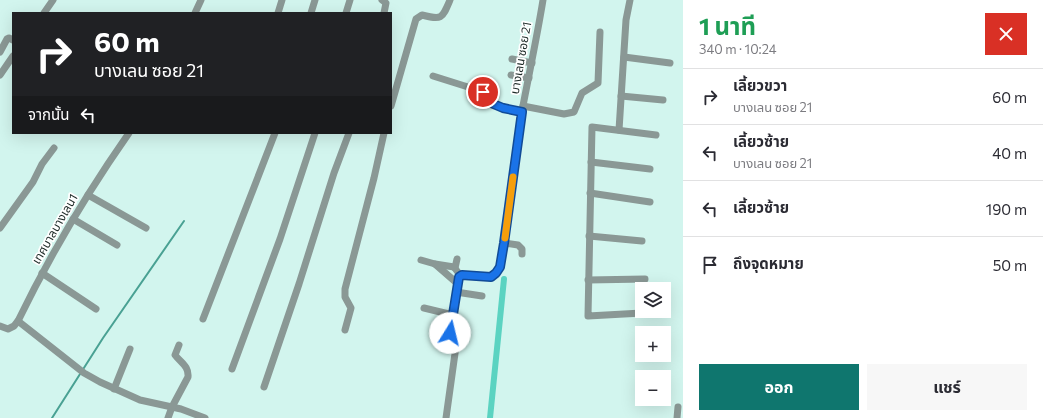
<!DOCTYPE html>
<html lang="th">
<meta charset="utf-8">
<style>
body{margin:0;font-family:Commissioner,"Noto Sans Thai",sans-serif;background:#f7f7f7;color:#2b2b33;height:100vh;display:flex;flex-direction:column;font-size:15px;white-space:nowrap}
*{box-sizing:border-box;margin:0}
p{font-size:13px;color:#7c7c81}
.icon{flex:none;width:22px;height:22px;fill:none;stroke:currentColor;stroke-width:2;stroke-linecap:round;stroke-linejoin:round}
.map{position:relative;flex:1;overflow:hidden}
.panel{display:flex;flex-direction:column;background:#fff;width:360px}
.panel>*{flex:none}
.banner{position:absolute;left:12px;top:12px;width:380px;height:122px;border-radius:0px;box-shadow:0 4px 16px #0002;background:#202124;color:#fff;overflow:hidden}
.tools{position:absolute;left:635px;top:282px;display:grid;gap:8px}
.tools a{display:grid;place-items:center;width:36px;height:36px;border-radius:0px;background:#fff;box-shadow:0 4px 16px #0002;font-size:20px}
.pin{position:absolute;display:grid;place-items:center;width:34px;height:34px;color:#fff;margin:-17px;border:2px solid #fff;border-radius:50%;box-shadow:0 1px 4px #0007}
.me{position:absolute;width:44px;margin:-22px;rotate:9deg;stroke-linejoin:round;filter:drop-shadow(0 0 3px #0008)}
.turn{display:flex;align-items:center;gap:14px;height:84px;padding:0 16px;font-size:18px}
.turn .icon{width:52px;height:52px;stroke-width:2.5}
.turn b{display:block;font-size:28px;line-height:34px}
.then{display:flex;align-items:center;height:38px;padding:0 16px;background:#0003;gap:8px;font-size:15px}
.round{display:grid;place-items:center;flex:none;width:42px;height:42px;border-radius:0px;background:#f7f7f7}
.head{display:flex;align-items:center;justify-content:space-between;height:68px;padding:0 16px}
h1{font-size:24px;font-weight:700;line-height:30px;color:#1e9e55}
.primary-button{display:flex;gap:8px;margin-top:auto;padding:8px 16px}
.primary-button a{flex:1;height:46px;border-radius:0px;background:#0f766e;color:#fff;font-size:16px;font-weight:700;line-height:46px;text-align:center}
.primary-button a+a{background:#f7f7f7;color:#2b2b33}
ul{padding:0;list-style:none}
li{display:flex;align-items:center;gap:12px;height:56px;padding:0 16px;border-top:1px solid #e1e1e2}
li div{flex:1}
li b{display:block;font-size:15px}
li em{font-style:normal}
main{display:flex;flex:1;min-height:0}
.map>svg:first-child{display:block}
.lines{fill:none;stroke-linecap:round;stroke-linejoin:round}
.stream{stroke:#49a193;stroke-width:2}
.canal{stroke:#5bd3c1;stroke-width:6}
.minor{stroke:#8a9895;stroke-width:7}
.route-casing{stroke:#114b97;stroke-width:10}
.route{stroke:#1a73e8;stroke-width:7}
.slow{stroke:#f59e0b;stroke-width:7}
.labels{text-anchor:middle;stroke-width:3.5;stroke-linejoin:round;paint-order:stroke}
.street-label{font-size:12px;fill:#1e2b28;stroke:#fff}
</style>
<main>
<div class="map">
<svg width="683" height="418" viewBox="0 0 683 418">
<rect width="100%" height="100%" fill="#d2f5ee"/>
<g class="lines">
<!-- stream -->
<polyline class="stream" points="52,418 103,338 184,221"/>
<!-- canal -->
<polyline class="canal" points="490,418 504,279"/>
<!-- minor -->
<g class="minor">
<polyline points="382,0 386,3 384,13"/>
<polyline points="44,13 53,0"/>
<polyline points="195,13 201,0"/>
<polyline points="278,13 282,0"/>
<polyline points="311,13 315,0"/>
<polyline points="346,13 350,0"/>
<polyline points="0,52 7,39 9,38 13,40"/>
<polyline points="624,57 670,63"/>
<polyline points="512,59 532,63"/>
<polyline points="0,75 13,56"/>
<polyline points="511,75 529,78"/>
<polyline points="433,76 468,87 480,89 483,91 491,103 503,108 522,112"/>
<polyline points="621,96 663,100"/>
<path d="M391,106L416,19L422,15C442,20 442,19 450,0"/>
<polyline points="523,106 564,114 574,112 582,93 598,83 600,32"/>
<polyline points="619,130 626,20 630,0"/>
<polyline points="591,162 650,169"/>
<polyline points="590,193 650,202"/>
<polyline points="88,195 146,228"/>
<polyline points="73,219 117,245"/>
<polyline points="0,228 33,182 42,164 54,148"/>
<polyline points="589,236 642,241"/>
<polyline points="504,243 518,245 522,249 522,254"/>
<polyline points="421,260 435,264 458,284"/>
<polyline points="435,264 454,267 460,275"/>
<polyline points="455,268 457,259"/>
<polyline points="42,273 96,309"/>
<polyline points="588,280 645,279"/>
<polyline points="456,292 482,296"/>
<polyline points="424,308 453,315"/>
<polyline points="642,313 588,316 592,127 656,135"/>
<polyline points="203,319 275,133"/>
<polyline points="18,321 84,373 100,382 140,400 181,409 205,418"/>
<path d="M0,326L8,329L14,326L18,321C50,255 87,193 129,133"/>
<polyline points="345,330 351,308 345,297 345,289 374,178 384,133"/>
<polyline points="232,369 280,239 315,133"/>
<polyline points="264,387 299,284 334,173 349,133"/>
<polyline points="114,389 130,349"/>
<path d="M168,418L172,407L188,377C189,366 181,363 175,355L179,345"/>
<path d="M446,418L457,339L451,338L450,333L459,277L462,275L491,277C506,266 505,235 507,217C512,182 516,146 522,111C529,74 537,37 543,0"/>
<polyline points="677,418 678,407"/>
</g>
</g>
<g class="lines">
<!-- route casing -->
<g class="route-casing">
<polyline id="route" points="450,333 459,277 462,275 491,277 496,273 500,267 504,243 522,112 503,108 491,103 483,92"/>
</g>
<!-- route -->
<use href="#route" class="route"/>
<!-- slow -->
<polyline class="slow" points="505,238 513,177"/>
</g>
<g class="labels">
<!-- street labels -->
<g class="street-label">
<text transform="translate(521 58) rotate(-80)" y="4">บางเลน ซอย 21</text>
<text transform="translate(55 229) rotate(-60)" y="4">เทศบาลบางเลน1</text>
</g>
</g>
</svg>
<div class="tools">
<a><svg class="icon" aria-label="layers" viewBox="0 0 24 24"><path d="M12 4l9 5-9 5-9-5zM3 14l9 5 9-5"/></svg></a>
<a>+</a>
<a>−</a>
</div>
<div class="pin" style="left:483px;top:92px;background:#d93025"><svg class="icon" aria-label="arrive" viewBox="0 0 24 24"><path d="M6 21V4h12l-3 4 3 4H6"/></svg></div>
<svg class="me" style="left:450px;top:333px" viewBox="-20 -20 40 40"><circle r="19" fill="#fff"/><path d="M0-13L10 11 0 6-10 11z" fill="#1a73e8"/></svg>
<div class="banner">
<div class="turn"><svg class="icon" aria-label="right" viewBox="0 0 24 24"><path d="M7 20v-9h11M14 6l5 5-5 5"/></svg><div><b>60 m</b>บางเลน ซอย 21</div></div>
<div class="then">จากนั้น<svg class="icon" aria-label="left" viewBox="0 0 24 24"><path d="M17 20v-9H6M10 6l-5 5 5 5"/></svg></div>
</div>
</div>
<section class="panel">
<div class="head"><div><h1>1 นาที</h1><p>340 m · 10:24</p></div><a class="round" style="background:#d93025;color:#fff"><svg class="icon" aria-label="close" viewBox="0 0 24 24"><path d="M6 6l12 12M18 6L6 18"/></svg></a></div>
<ul>
<li><svg class="icon" aria-label="right" viewBox="0 0 24 24"><path d="M7 20v-9h11M14 6l5 5-5 5"/></svg><div><b>เลี้ยวขวา</b><p>บางเลน ซอย 21</p></div><em>60 m</em></li>
<li><svg class="icon" aria-label="left" viewBox="0 0 24 24"><path d="M17 20v-9H6M10 6l-5 5 5 5"/></svg><div><b>เลี้ยวซ้าย</b><p>บางเลน ซอย 21</p></div><em>40 m</em></li>
<li><svg class="icon" aria-label="left" viewBox="0 0 24 24"><path d="M17 20v-9H6M10 6l-5 5 5 5"/></svg><div><b>เลี้ยวซ้าย</b></div><em>190 m</em></li>
<li><svg class="icon" aria-label="arrive" viewBox="0 0 24 24"><path d="M6 21V4h12l-3 4 3 4H6"/></svg><div><b>ถึงจุดหมาย</b></div><em>50 m</em></li>
</ul>
<div class="primary-button"><a>ออก</a><a>แชร์</a></div>
</section>
</main>
